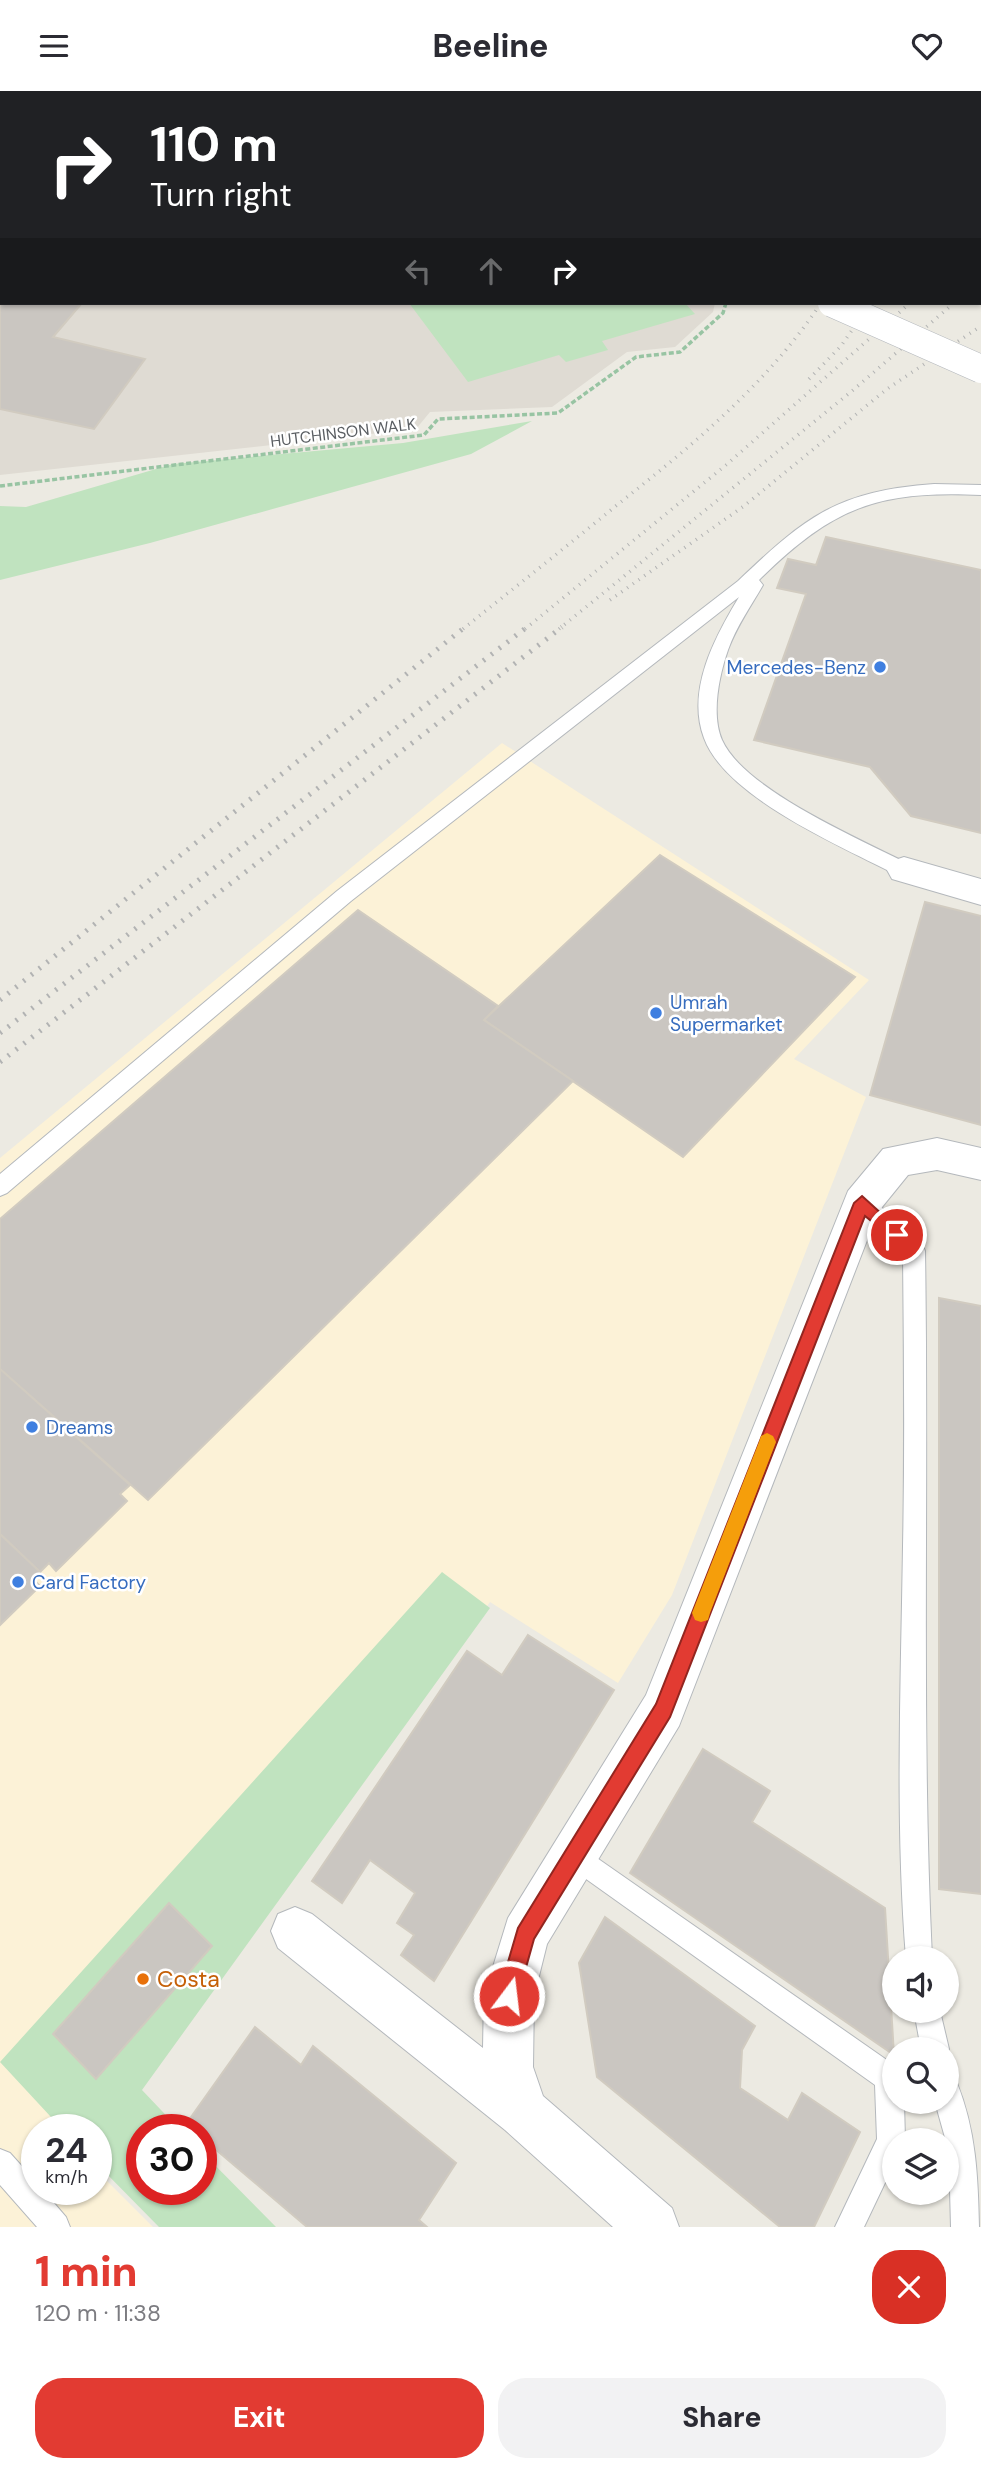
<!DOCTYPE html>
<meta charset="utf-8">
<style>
body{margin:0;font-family:"DM Sans",sans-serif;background:#f2f2f3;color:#2b2b33;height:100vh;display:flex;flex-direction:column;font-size:26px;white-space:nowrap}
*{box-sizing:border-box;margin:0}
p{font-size:23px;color:#7c7c81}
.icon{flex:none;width:38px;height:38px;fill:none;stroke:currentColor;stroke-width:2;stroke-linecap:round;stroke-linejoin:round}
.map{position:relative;height:2136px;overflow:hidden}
.side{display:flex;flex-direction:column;background:#fff;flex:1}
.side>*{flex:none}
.top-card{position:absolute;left:0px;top:0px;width:982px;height:214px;box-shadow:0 2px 5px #0004;background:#202124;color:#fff;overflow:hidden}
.buttons{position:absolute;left:882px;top:1855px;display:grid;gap:14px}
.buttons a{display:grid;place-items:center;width:77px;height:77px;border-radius:50%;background:#fff;box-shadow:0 2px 5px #0004;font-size:35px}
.speed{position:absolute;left:21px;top:2023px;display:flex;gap:14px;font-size:35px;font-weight:700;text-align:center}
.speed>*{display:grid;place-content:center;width:91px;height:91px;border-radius:50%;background:#fff;box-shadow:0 2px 5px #0004;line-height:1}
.speed small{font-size:18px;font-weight:400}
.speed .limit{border:10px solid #d22;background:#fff;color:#111}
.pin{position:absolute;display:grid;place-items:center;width:60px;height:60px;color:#fff;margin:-30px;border:4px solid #fff;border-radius:50%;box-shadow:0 2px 7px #0007}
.me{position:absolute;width:77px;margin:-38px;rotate:15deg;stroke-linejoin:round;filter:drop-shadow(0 0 5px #0008)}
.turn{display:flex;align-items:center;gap:24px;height:147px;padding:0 35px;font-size:32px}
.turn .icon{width:91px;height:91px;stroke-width:2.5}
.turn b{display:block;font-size:49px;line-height:60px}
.lanes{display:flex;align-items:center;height:66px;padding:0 35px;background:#0003;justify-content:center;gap:35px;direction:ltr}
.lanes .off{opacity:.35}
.round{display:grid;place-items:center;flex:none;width:74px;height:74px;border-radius:28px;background:#f2f2f3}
.headline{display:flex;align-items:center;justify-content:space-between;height:119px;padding:0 35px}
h1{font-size:42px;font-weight:800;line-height:52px;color:#e23b32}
.action{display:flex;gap:14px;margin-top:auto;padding:14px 35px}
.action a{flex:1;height:80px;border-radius:28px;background:#e23b32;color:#fff;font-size:28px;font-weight:800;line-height:80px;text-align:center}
.action a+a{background:#f2f2f3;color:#2b2b33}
header{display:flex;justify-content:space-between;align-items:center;height:91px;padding:0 35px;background:#fff;font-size:32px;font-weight:800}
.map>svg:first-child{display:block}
.commercial{fill:#fcf2d7}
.education{fill:#dfdbd3}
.green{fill:#c0e3bf}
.building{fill:#cac6c1;stroke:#d1cbc0;stroke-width:2}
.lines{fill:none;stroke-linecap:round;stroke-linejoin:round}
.lane-casing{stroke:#b4b8bc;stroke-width:2}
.street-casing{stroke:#b4b8bc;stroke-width:2}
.secondary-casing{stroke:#b3b7bc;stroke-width:2}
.path{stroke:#98c4a3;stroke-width:3.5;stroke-dasharray:5 2.5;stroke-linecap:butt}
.lane{fill:#fff;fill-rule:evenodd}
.street{fill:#fff;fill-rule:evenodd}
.secondary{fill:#fff;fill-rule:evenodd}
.rail-far1{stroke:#b2b3b3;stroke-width:3.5;stroke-dasharray:1 6;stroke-linecap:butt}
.rail{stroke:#b2b3b3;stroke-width:5;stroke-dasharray:2 8;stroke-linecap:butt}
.secondary-bridge-casing{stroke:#b3b7bc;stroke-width:29;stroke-linecap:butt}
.secondary-bridge{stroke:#fff;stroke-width:28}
.route{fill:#e23b32;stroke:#932620;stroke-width:2}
.slow{fill:#f59e0b}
.shop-dot{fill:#3f7fe0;stroke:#fff;stroke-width:2.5}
.food-dot{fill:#e8710a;stroke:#fff;stroke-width:2.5}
.labels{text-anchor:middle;stroke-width:5;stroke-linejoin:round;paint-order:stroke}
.far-street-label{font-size:16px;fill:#5a5e62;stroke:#fff}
.shop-label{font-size:19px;fill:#366cbe;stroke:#fff;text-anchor:start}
.near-food-label{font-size:23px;fill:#c56008;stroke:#fff;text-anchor:start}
</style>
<header><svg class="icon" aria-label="menu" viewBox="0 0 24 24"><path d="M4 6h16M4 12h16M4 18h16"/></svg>Beeline<svg class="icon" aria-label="heart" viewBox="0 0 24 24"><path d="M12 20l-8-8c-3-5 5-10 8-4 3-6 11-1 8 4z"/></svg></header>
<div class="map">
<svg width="981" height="2136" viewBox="0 0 981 2136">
<rect width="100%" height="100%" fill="#eceae2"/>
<!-- commercial -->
<polygon class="commercial" points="502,652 869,889 794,968 866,1006 672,1504 618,1592 490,1511 96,2053 96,2039 37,2039 37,2098 96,2098 96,2079 153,2136 0,2136 0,1067"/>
<!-- education -->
<polygon class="education" points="0,0 516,2 2,2 2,212 715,212 713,221 675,256 627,261 552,316 430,321 416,338 0,384"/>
<!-- green -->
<g class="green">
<polygon points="409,212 685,212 695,223 602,250 608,259 566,271 559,264 468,291"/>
<polygon points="532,330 471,363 150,452 0,489 0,415 26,416 173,373 403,352"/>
<polygon points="442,1481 490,1517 142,1999 180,2039 142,2039 142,2098 201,2098 201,2060 276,2136 159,2136 96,2072 96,2039 63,2039 0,1971"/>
</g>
<!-- building -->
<g class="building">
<polygon points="631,0 775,0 775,1 632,2"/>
<polygon points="0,120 2,212 82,212 53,246 145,268 94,338 0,318"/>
<polygon points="826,446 981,479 981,742 911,725 870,676 754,649 806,503 777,497 788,468 816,474"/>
<polygon points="660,764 855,886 683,1066 484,929"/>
<polygon points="925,811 981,825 981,1034 870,1004"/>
<polygon points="358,819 498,915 484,929 573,990 148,1409 0,1278 0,1128"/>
<polygon points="939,1207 981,1215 981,1803 939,1798"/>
<polygon points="0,1278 130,1394 120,1403 127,1410 56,1480 49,1472 40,1481 0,1443"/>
<polygon points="0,1443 40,1481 33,1488 40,1495 0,1534"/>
<polygon points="528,1544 614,1599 434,1890 401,1864 414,1844 397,1832 415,1802 370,1769 342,1812 312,1790 467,1560 502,1584"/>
<polygon points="703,1658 770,1700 752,1731 885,1817 894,1964 630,1782"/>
<polygon points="169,1812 212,1855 96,1988 53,1943"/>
<polygon points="605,1826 755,1935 742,1959 740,1997 788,2029 802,2002 860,2041 814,2136 780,2136 597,1986 579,1872"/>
<polygon points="255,1936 301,1974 313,1955 456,2072 419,2129 427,2136 307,2136 201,2046 201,2039 193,2039 186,2033"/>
</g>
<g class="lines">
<!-- lane casing -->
<g class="lane-casing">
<g id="lane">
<polygon points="784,0 798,0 799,2 786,2"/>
<path d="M934,393L981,394V404C877,399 832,417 759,489L763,494C751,515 736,536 728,559C719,585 711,623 722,649C744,699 862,749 911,774L913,779L911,784H897C843,756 726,707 704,647C686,599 715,546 739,506L351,810L7,1102L0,1105V1083L337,800L738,490C806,425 838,400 934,393Z"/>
<path d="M862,1103L870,1106L922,1153L925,1160C929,1396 921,1632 932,1867H906C895,1730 901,1592 903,1455C905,1358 904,1261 903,1164L854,1118L851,1112L854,1106Z"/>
<polygon points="574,1751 894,1974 894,2011 904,2011 905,2049 894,2049 894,2073 864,2136 835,2136 877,2048 875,1994 565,1773 561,1764 565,1755"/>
<polygon points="914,1920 940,1920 949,1958 947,1963 947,1958 921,1958"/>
<path d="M947,1988L957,1992C976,2039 978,2086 979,2136H951L949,2061L935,2011H947Z"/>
<polygon points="0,2058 10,2062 37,2092 37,2098 42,2098 66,2126 70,2136 37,2136 0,2094"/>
</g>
</g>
<!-- street casing -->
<g class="street-casing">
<g id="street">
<polygon points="904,766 981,788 981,814 892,788 887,779 892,770"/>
<polygon points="937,1047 981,1057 981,1089 937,1079 908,1084 878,1121 679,1635 547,1853 534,1905 533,1976 543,2005 672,2117 679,2136 613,2136 505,2039 278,1857 271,1840 278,1823 295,1816 312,1823 483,1957 484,1905 508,1827 646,1604 848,1100 883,1058"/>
</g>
</g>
<!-- secondary casing -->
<g class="secondary-casing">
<polygon id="secondary" points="560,0 585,0 586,2 561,2"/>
</g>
<!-- path -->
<polyline class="path" points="0,395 424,344 438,328 558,322 636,266 680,261 723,222 726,212"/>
<!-- lane -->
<use href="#lane" class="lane"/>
<!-- street -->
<use href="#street" class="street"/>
<!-- secondary -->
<use href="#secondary" class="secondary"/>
<!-- rail-far1 -->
<g class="rail-far1">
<polyline points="809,288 841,255 871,212"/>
<polyline points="610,509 744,415 887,298 981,235"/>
<path d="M463,538C514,497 566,456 617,414C693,354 767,293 821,212"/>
<polyline points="525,538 726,374 910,212"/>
<polyline points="559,538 852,300 954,212"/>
</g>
<!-- rail -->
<g class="rail">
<polyline points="0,909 465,536"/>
<polyline points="0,942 527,536"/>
<polyline points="0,971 562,536"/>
</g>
<!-- secondary-bridge casing -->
<g class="secondary-bridge-casing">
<polyline id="secondary-bridge" points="832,212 981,278"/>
</g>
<!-- secondary-bridge -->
<use href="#secondary-bridge" class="secondary-bridge"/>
</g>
<!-- route -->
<polygon class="route" points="862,1105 905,1144 897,1151 865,1125 670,1626 534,1848 516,1912 509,1915 501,1912 498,1905 518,1837 656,1613 854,1112"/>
<!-- slow -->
<polygon class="slow" points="767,1342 773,1345 776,1351 710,1522 708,1529 701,1531 695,1529 692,1522 759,1351 761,1345"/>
<!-- markers -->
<g class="shop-dot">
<circle cx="880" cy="576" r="7"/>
<circle cx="656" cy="922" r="7"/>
<circle cx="32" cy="1336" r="7"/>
<circle cx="18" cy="1491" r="7"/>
</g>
<circle class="food-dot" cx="143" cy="1888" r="7"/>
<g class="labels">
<!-- far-street labels -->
<g class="far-street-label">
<text transform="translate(343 341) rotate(-7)" y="6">HUTCHINSON WALK</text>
</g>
<!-- shop labels -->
<g class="shop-label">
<text x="866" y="583" text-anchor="end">Mercedes-Benz</text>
<text x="670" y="918">Umrah<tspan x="670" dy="22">Supermarket</tspan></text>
<text x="46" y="1343">Dreams</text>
<text x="32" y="1498">Card Factory</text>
</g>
<!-- near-food labels -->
<g class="near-food-label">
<text x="157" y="1896">Costa</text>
</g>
</g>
</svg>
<div class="buttons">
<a><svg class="icon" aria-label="sound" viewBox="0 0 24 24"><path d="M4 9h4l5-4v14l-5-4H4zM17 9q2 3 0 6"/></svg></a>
<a><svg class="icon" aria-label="search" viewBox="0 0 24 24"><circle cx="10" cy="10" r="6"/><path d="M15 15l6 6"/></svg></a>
<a><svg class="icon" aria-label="layers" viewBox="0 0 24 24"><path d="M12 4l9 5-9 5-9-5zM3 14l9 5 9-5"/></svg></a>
</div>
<div class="speed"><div>24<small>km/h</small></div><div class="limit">30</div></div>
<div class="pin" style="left:897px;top:1144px;background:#d93025"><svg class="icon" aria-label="arrive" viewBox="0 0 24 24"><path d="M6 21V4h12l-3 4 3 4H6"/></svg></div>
<svg class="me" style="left:509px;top:1905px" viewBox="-20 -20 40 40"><circle r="17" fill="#e23b32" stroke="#fff" stroke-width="3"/><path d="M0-11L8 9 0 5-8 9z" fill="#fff"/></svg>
<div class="top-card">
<div class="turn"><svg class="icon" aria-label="right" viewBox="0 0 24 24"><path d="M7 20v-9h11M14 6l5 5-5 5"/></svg><div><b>110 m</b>Turn right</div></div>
<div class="lanes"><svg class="icon off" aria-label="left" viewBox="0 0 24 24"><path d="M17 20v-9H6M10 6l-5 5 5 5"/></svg><svg class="icon off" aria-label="ahead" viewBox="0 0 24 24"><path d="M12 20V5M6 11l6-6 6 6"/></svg><svg class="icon" aria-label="right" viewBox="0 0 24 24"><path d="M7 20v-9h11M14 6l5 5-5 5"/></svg></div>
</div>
</div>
<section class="side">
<div class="headline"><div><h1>1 min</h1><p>120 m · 11:38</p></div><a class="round" style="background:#d93025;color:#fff"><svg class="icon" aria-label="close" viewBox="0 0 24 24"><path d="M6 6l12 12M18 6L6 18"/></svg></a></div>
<div class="action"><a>Exit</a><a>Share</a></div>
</section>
